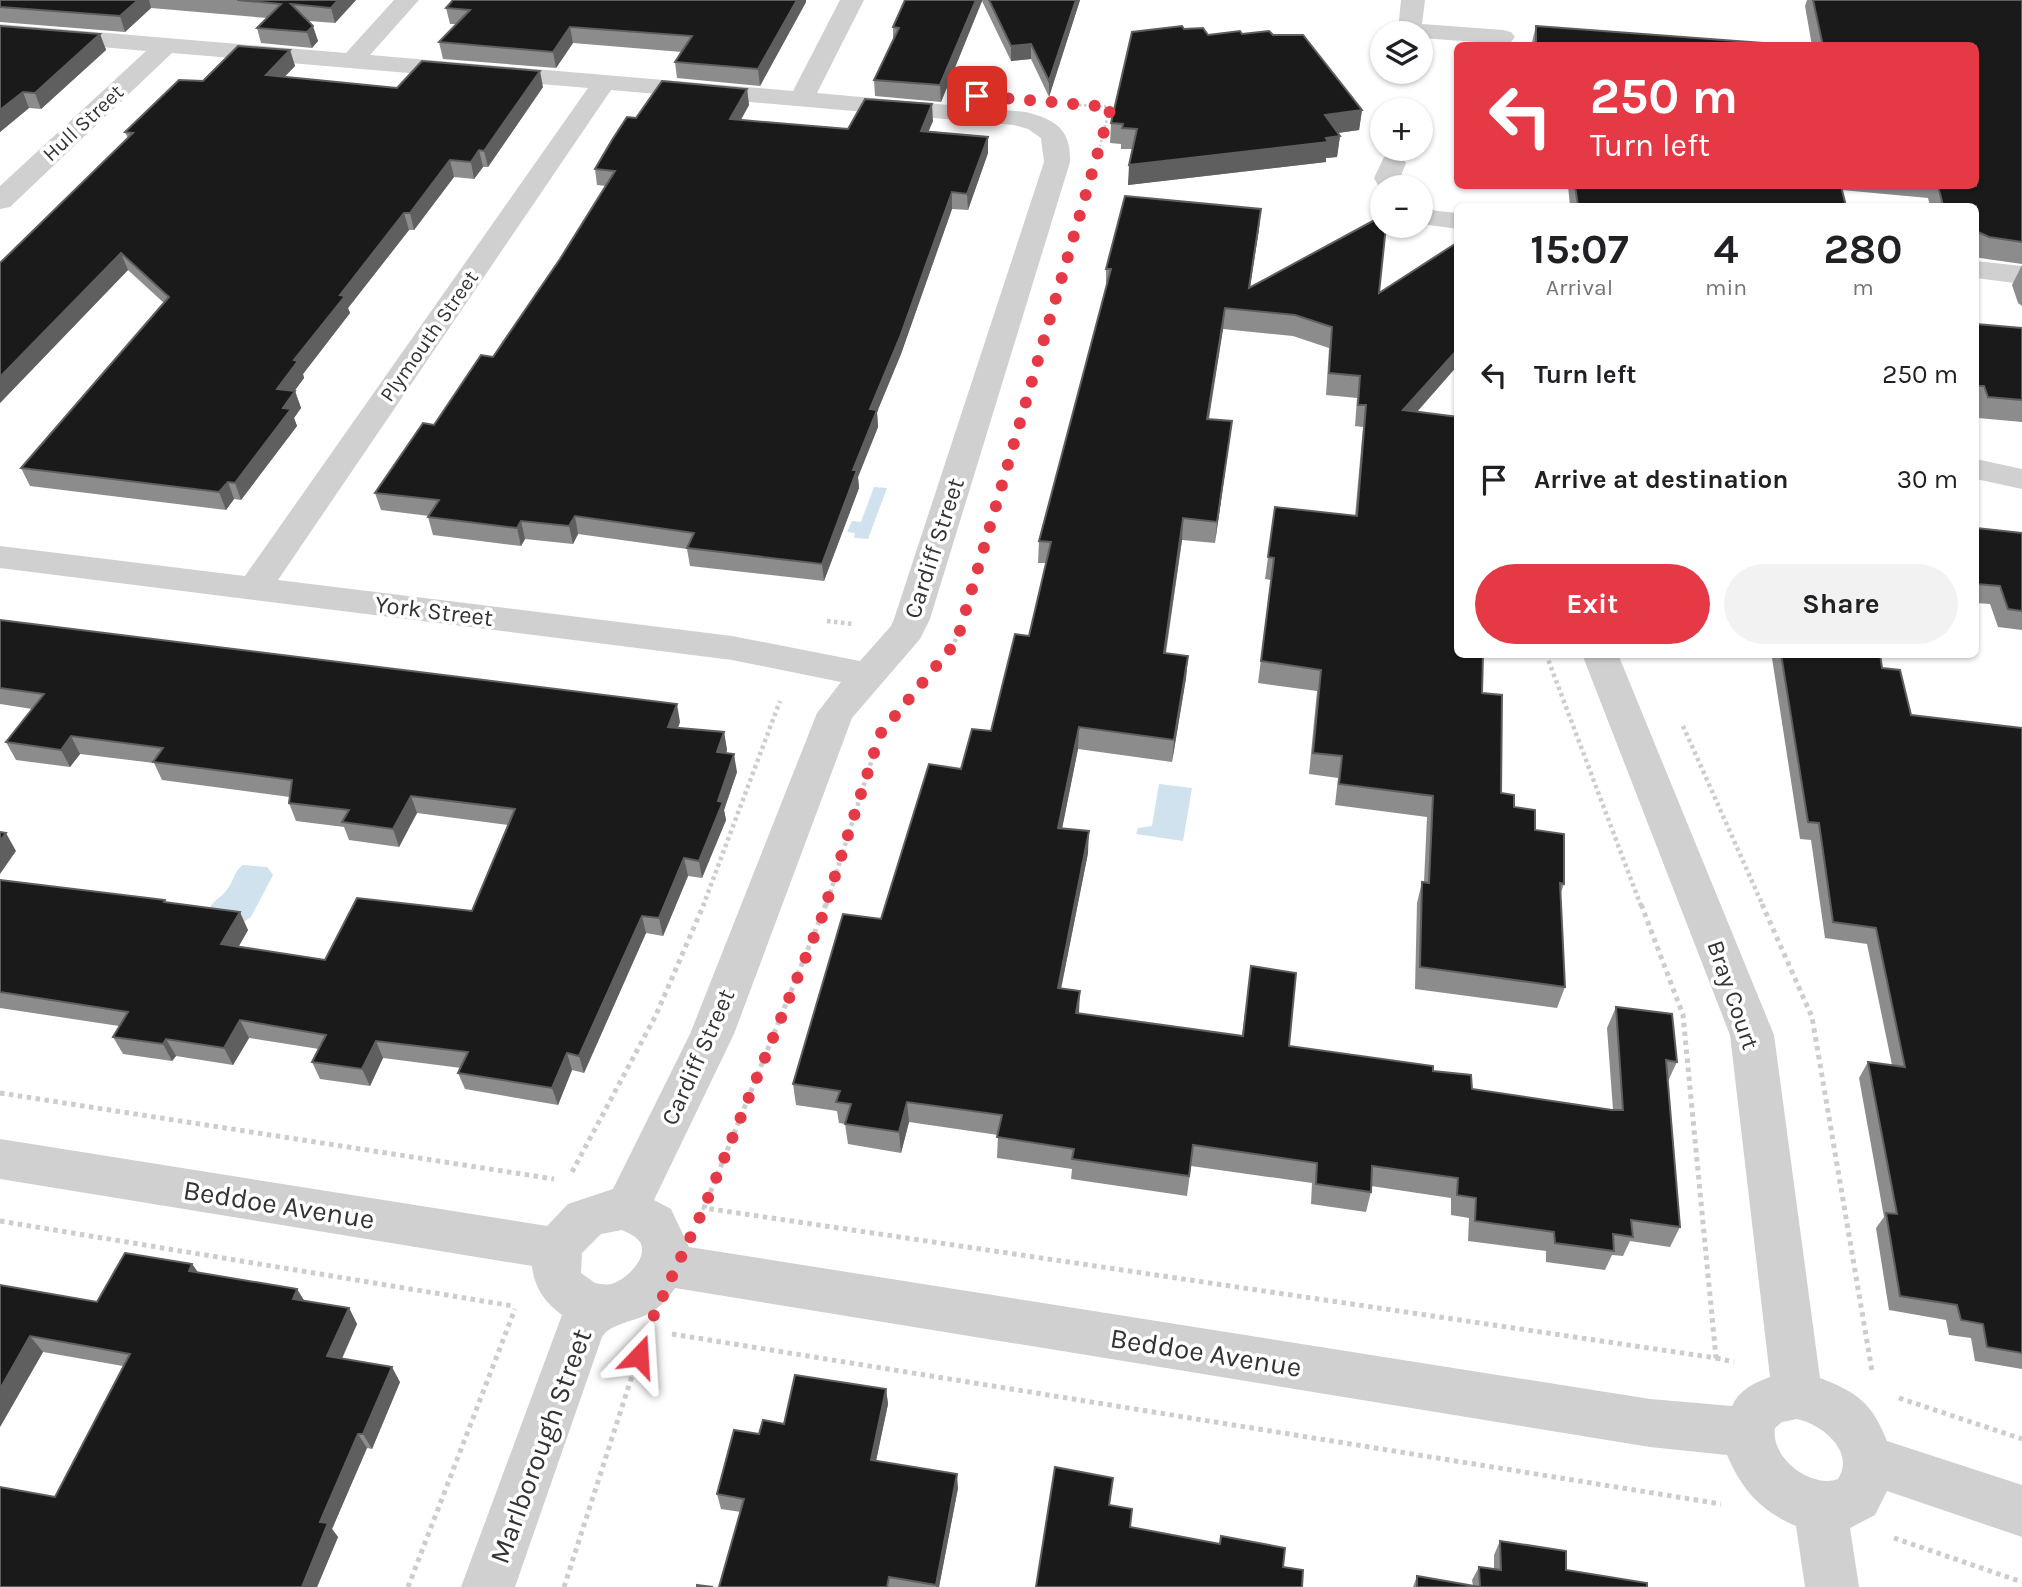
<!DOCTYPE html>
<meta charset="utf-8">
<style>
body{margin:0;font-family:Karla,sans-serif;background:#f2f2f2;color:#202124;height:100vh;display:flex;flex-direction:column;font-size:26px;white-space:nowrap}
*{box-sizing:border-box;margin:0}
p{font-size:23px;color:#757577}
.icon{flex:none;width:38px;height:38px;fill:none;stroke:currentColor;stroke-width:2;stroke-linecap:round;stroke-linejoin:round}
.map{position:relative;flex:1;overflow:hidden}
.panel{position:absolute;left:1454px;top:203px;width:525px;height:455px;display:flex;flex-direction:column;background:#fff;border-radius:10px;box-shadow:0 2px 5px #0004}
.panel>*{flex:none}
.guide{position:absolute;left:1454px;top:42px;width:525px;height:147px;border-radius:10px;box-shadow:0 2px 5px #0004;background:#e63946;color:#fff;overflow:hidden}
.tools{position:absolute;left:1370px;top:21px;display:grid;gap:14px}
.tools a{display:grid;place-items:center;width:63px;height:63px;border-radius:50%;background:#fff;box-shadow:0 2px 5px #0004;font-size:35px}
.pin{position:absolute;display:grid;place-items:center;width:60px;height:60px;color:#fff;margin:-30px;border-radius:14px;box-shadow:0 4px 10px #0006}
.me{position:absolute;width:77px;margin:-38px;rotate:20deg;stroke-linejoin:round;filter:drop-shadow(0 0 5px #0008)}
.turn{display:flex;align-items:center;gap:24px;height:147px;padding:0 21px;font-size:32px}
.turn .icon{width:91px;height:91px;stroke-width:2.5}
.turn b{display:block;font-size:49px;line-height:60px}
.eta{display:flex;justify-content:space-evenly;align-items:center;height:119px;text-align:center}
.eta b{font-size:42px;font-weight:700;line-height:49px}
.cta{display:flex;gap:14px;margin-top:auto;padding:14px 21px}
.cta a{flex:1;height:80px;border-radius:42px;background:#e63946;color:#fff;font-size:28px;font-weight:700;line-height:80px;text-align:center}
.cta a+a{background:#f2f2f2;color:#202124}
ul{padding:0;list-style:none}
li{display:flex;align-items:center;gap:21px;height:105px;padding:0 21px}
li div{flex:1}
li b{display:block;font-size:26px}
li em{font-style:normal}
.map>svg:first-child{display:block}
.water{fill:#cfe2ee}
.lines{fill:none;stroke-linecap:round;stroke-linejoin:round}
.path-far2{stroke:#cdcdcd;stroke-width:2.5;stroke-dasharray:2.5 2.5;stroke-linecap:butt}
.path-far1{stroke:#cdcdcd;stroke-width:4.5;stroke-dasharray:3.5 3.5;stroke-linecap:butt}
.path{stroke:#cdcdcd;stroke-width:5;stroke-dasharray:4.5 4.5;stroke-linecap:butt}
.minor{fill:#d0d0d0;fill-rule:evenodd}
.wall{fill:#8c8c8c}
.shaded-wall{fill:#5f5f5f}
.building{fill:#1a1a1a;stroke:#5f5f5f;stroke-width:2}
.route{stroke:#e63946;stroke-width:12;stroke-dasharray:0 21.6}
.labels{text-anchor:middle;stroke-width:7;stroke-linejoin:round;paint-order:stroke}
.far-street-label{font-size:21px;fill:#333;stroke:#fff}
.street-label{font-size:24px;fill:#333;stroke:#fff}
.near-street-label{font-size:28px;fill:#333;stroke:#fff}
</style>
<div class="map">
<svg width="2022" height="1587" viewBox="0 0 2022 1587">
<rect width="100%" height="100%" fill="#fff"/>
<!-- water -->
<g class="water">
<polygon points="874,487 887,488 868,539 854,538 855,533 847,532 852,521 861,522"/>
<polygon points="1159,784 1192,788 1183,841 1136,834 1138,828 1152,826"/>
<path d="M243,865L267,867L273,875L251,917L242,923L209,909C214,900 220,898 226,891C234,882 233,872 243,865Z"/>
</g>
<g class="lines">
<!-- path-far2 -->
<polyline class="path-far2" points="1079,105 1110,107 1100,146"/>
<!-- path-far1 -->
<g class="path-far1">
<polyline points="827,621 853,624"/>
<polyline points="951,648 960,632"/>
<polyline points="1546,654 1641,906"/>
<polyline points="1683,726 1763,906"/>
<polyline points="703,906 780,701"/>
<polyline points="826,906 874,753"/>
</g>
<!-- path -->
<g class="path">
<polyline points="826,904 704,1208 1716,1358 1683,1015 1641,904"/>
<polyline points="1762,904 1812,1017 1872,1371"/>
<polyline points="0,1093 554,1179"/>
<polyline points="572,1172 656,1015 704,904"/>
<polyline points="0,1221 513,1306"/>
<polyline points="672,1334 1721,1504"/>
<polyline points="1716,1358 1734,1362"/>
<polyline points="1899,1398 2022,1439"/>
<polyline points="1894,1538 2022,1582"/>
<polyline points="408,1587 515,1309"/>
<polyline points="564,1587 641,1348"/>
</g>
<!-- minor -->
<g class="minor">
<path d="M394,0H419L370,55L793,91L840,0H864L817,93L1026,112C1056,120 1071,129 1070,162L930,619L920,639L852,718L734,1034L654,1200L671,1209L689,1247L1650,1399L1732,1406C1739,1390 1754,1383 1770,1377L1730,1035L1582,654H1618L1774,1035L1820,1378C1857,1392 1872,1403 1887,1441L2022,1485V1537L1887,1491L1875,1515L1850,1528L1859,1587H1805L1796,1526C1761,1511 1742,1490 1727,1455L1650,1447L675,1288C668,1299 658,1310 646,1315C632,1322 610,1324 602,1337L515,1587H461L562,1315C545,1303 534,1287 532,1266L0,1179V1139L547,1226L568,1204L613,1189L690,1034L817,713L841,682L732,660L0,568V546L245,576L588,88L172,53L10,207L0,209V186L146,51L0,38V24L346,53ZM611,90L1014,125L1028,129L1041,138L1044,162L894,619L891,626L860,661L732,636L278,580ZM622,1230C628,1233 636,1236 640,1242C649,1258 626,1280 611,1284C606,1285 600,1284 595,1283L581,1273L582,1253L601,1234ZM1797,1419C1821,1424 1856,1451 1838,1479C1811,1489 1770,1458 1775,1428L1782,1422Z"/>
<polygon points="1401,0 1425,0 1422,24 1503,30 1511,32 1515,37 1511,42 1503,44 1421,38 1421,33 1400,33 1398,30"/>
<polygon points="1393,155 1402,157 1406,163 1400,178 1404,187 1382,187 1382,193 1374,178 1384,157"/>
<polygon points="1421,206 1437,211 1458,213 1458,229 1421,224"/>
<polygon points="1976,261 2022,266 2022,284 1976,278"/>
<polygon points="1976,459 2022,469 2022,489 1976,479"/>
</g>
</g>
<!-- wall -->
<g class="wall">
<polygon points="0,0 356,0 335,23 309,21 318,41 312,48 261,43 257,28 267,18 151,8 125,32 0,22"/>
<polygon points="453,0 806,0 806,2 760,86 677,78 675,62 682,52 573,43 556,68 443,59 439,42 456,24 450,24 446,8"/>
<polygon points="905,0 1080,0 1049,97 1031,59 1011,61 982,1 941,102 875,96 874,80 893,40 893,27"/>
<polygon points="1807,0 2022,0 2022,264 1980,258 1976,256 1976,206 1930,206 1928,198 1842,190 1846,206 1570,206 1568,186 1976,186 1976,46 1812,46 1805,6"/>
<polygon points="0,26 100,34 106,50 41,109 29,108 0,132"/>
<polygon points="1536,26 1802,46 1531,46"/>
<polygon points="1184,29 1208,35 1242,34 1273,35 1362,110 1359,130 1338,133 1340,136 1337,157 1326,158 1326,162 1128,185 1132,149 1121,149 1121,144 1110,143 1111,123"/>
<polygon points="290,50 295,66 284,77 397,88 543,87 488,167 483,167 474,179 454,177 414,230 409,230 348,308 350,313 303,374 304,378 294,391 295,391 301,408 294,418 297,426 241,500 234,499 226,510 30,486 21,468 164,303 128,270 0,403 0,263 128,138 125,132 203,81"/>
<polygon points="747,89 749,105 741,120 848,129 933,121 928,131 988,137 988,153 968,210 952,209 901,354 877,412 878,427 858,477 859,488 824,581 690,566 687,549 578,534 573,544 525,539 521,546 433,535 428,517 429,516 381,510 375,493 493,357 560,259 606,186 597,185 595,169 636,118"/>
<polygon points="1259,229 1250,287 1379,293 1458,365 1417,412 1456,484 1458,654 1482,693 1501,793 1535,830 1564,884 1560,895 1565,987 1557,1008 1415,989 1417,903 1422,882 1424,882 1427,817 1335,805 1338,778 1309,774 1317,691 1258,683 1271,580 1265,579 1275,507 1355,516 1363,427 1355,426 1357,398 1326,395 1329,348 1293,336 1223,329 1209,419 1232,421 1229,443 1215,543 1182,540 1166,653 1188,656 1186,678 1172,762 1078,749 1062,828 1088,853 1061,988 1079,1013 1242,1036 1251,966 1289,1046 1433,1071 1472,1089 1613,1110 1607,1028 1616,1007 1677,1062 1668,1081 1680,1227 1670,1247 1630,1241 1623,1256 1612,1255 1605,1270 1546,1262 1546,1251 1468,1241 1469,1218 1451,1215 1451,1198 1371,1186 1371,1192 1366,1212 1311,1204 1312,1183 1191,1166 1187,1196 1071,1179 1072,1169 997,1158 998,1135 909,1122 901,1153 848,1144 845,1124 839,1123 837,1111 796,1105 793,1084 961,769 991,731 1029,636 1046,563 1038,563 1039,541 1106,290 1106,269"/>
<polygon points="2022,265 2022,306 2018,303 2012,285"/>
<polygon points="1976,324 2022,328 2022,422 1978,418 1976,411"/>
<polygon points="1976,528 2022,533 2022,630 1998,627 1990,604 1976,603"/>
<polygon points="0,620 680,722 678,728 724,732 727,750 726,753 737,772 724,810 726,820 702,878 688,876 663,936 646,933 584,1073 572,1070 558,1105 465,1089 458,1073 461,1068 383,1058 370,1086 320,1079 312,1062 319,1049 249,1038 233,1065 176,1056 172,1061 123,1054 113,1037 119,1026 0,1008 0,880 167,902 248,930 238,947 325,960 472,911 508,825 417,813 399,847 349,840 344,827 296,821 289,803 290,797 162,780 154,763 80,754 70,767 16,760 6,742 32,709 0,704"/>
<polygon points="1736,654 1880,654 1882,668 1911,715 2022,728 2022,1369 1975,1361 1971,1338 1949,1335 1946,1320 1889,1310 1876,1228 1884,1217 1859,1078 1868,1062 1892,1065 1867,944 1825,938 1811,840 1800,839 1772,658"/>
<polygon points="192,1264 198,1272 297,1289 304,1301 349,1308 357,1324 342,1359 400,1382 372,1449 367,1448 332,1529 338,1537 317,1587 0,1587 55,1497 123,1366 43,1352 0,1427 0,1285 97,1302"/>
<polygon points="886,1389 888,1404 876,1461 958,1488 939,1587 719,1587 741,1512 721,1509 717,1494 759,1434 784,1424"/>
<polygon points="1500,1541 1566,1570 1647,1587 1413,1587 1417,1576 1473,1586 1472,1580 1479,1567 1494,1569 1494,1555"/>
</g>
<!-- shaded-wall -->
<g class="shaded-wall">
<polygon points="138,0 149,0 151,8 125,32 120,16"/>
<polygon points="338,0 356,0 335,23 331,8"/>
<polygon points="797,0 806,0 806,2 760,86 758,69"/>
<polygon points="976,0 982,0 982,1 941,102 940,85"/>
<polygon points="1076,0 1080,0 1049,97 1049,81"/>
<polygon points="313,26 318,41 312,48 307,32"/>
<polygon points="570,27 573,43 556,68 553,52"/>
<polygon points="100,34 106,50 41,109 35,93"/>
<polygon points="1031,44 1031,59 1011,61 1011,46"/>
<polygon points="290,50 295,66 271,91 266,75"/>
<polygon points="540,71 543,87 488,167 484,151"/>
<polygon points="747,89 749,105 732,135 730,119"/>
<polygon points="23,92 29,108 0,132 0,110"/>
<polygon points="932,104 933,121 922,147 921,131"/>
<polygon points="1362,110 1359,130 1323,135 1325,115"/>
<polygon points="1340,136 1337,157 1326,158 1326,162 1128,185 1129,165"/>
<polygon points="988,137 988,153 968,210 967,194"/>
<polygon points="479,150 483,167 474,179 471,162"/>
<polygon points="450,160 454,177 414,230 410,213"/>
<polygon points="952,192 952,209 901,354 877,412 878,427 858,477 859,488 824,581 822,564 853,470 870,409"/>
<polygon points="1261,209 1259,229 1246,309 1249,288"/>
<polygon points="404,213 409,230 348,308 350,313 303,374 304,378 283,407 277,389 294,360 340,295"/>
<polygon points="121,253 128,270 0,403 0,377"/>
<polygon points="1225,308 1223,329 1205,440 1207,419"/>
<polygon points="1458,349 1458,365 1399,432 1403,410"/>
<polygon points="295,391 301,408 294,418 297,426 241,500 235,483 283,408"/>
<polygon points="1232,421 1229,443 1215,543 1217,522"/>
<polygon points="228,482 234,499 226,510 219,492"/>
<polygon points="575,516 578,534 573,544 569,526"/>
<polygon points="1183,518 1182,540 1162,675 1164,653"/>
<polygon points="521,521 525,539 521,546 517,528"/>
<polygon points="1188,656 1186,678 1172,762 1174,740"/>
<polygon points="677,704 680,722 671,744 668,727"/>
<polygon points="1079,727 1078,749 1058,849 1058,828"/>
<polygon points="724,732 727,750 720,770 717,752"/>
<polygon points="71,736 80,754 70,767 61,750"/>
<polygon points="734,754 737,772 724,810 726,820 702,878 699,861"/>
<polygon points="411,796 417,813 399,847 393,829"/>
<polygon points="1089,831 1088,853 1057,1009 1058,988"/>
<polygon points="6,833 16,851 0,874 0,841"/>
<polygon points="684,858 688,876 663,936 659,918"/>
<polygon points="240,912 248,930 230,962 221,944"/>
<polygon points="642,916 646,933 584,1073 579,1056"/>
<polygon points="1080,991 1079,1012 1075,1034 1076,1013"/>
<polygon points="240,1020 249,1038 233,1065 224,1048"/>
<polygon points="166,1039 176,1056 172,1061 163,1044"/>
<polygon points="376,1041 383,1058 370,1086 362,1069"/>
<polygon points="567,1053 572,1070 558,1105 552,1088"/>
<polygon points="907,1102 909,1122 901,1153 899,1132"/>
<polygon points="192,1264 203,1280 189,1271"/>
<polygon points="297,1289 307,1305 293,1299"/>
<polygon points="349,1308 357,1324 336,1371 327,1356"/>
<polygon points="30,1336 43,1352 0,1427 0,1389"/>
<polygon points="392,1367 400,1382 372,1449 363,1434"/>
<polygon points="886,1389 888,1404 873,1475 871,1460"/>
<polygon points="358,1434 367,1448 332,1529 338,1537 317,1587 302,1587 320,1522"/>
<polygon points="957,1474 958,1488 939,1587 936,1587"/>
</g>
<!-- building -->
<g class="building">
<polygon points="0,0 138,0 120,16 0,7"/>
<polygon points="237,0 338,0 331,8 291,4 313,26 307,32 257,28 281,4"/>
<polygon points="453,0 797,0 758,69 675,62 692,36 570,27 553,52 439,42 470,10 446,8"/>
<polygon points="905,0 976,0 940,85 874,80 899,28 893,27"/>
<polygon points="989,0 1076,0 1049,81 1031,44 1011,46"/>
<polygon points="1813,0 2022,0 2022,242 1989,237 1976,231 1976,206 1944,206 1943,205 1938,186 1976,186 1976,46 1823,46"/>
<polygon points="0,26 100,34 35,93 23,92 0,110"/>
<polygon points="1182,26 1184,29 1203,28 1208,35 1240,31 1242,34 1269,31 1273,35 1303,35 1362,110 1325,115 1340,136 1326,138 1328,142 1129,165 1137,129 1122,128 1123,124 1111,123 1132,32"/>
<polygon points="1536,26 1802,46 1536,46"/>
<polygon points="238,46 290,50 266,75 397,88 422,61 540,71 484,151 479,150 471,162 450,160 410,213 404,213 340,295 345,296 294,360 298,361 277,389 295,391 283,408 291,409 235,483 228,482 219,492 21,468 169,297 121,253 0,377 0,263 133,133 125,132 179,80 203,81"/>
<polygon points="662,81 747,89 730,119 848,129 865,99 932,104 921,131 988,137 967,194 952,192 900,337 870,409 877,410 853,470 857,470 822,564 687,548 694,533 575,516 569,526 521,521 517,528 428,517 439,500 375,493 423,423 434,425 481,355 493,357 560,259 615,171 595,169 612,140 627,117 636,118"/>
<polygon points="1575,186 1841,186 1846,206 1578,206"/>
<polygon points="1125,196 1261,209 1249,288 1382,216 1382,226 1386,226 1379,293 1458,242 1458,349 1403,410 1458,417 1456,484 1458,484 1458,654 1483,654 1482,693 1502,695 1501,793 1514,795 1514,807 1535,810 1535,830 1564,834 1564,884 1560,883 1565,987 1420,967 1422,882 1429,883 1433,796 1339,784 1342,756 1313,753 1321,670 1261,661 1274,558 1268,557 1275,507 1357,516 1366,405 1358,405 1360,376 1329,373 1332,327 1295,315 1225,308 1207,419 1232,421 1217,522 1183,518 1164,653 1188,656 1174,740 1079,727 1058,828 1089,831 1058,988 1080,991 1076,1013 1243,1036 1251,966 1296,973 1289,1046 1433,1066 1433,1071 1471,1075 1472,1089 1612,1110 1623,1110 1616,1007 1672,1014 1677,1062 1666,1060 1680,1227 1631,1220 1633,1237 1613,1234 1614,1251 1555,1243 1554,1232 1475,1221 1476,1198 1457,1195 1458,1178 1372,1166 1371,1192 1316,1184 1317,1163 1193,1145 1189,1176 1072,1159 1074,1149 997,1137 1002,1115 907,1102 899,1132 845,1124 851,1104 836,1102 840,1091 793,1084 843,914 881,919 929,764 961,769 972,729 991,731 1015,634 1029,636 1051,542 1039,541 1111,269 1106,269"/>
<polygon points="1976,324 2022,328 2022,400 1988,397 1984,386 1976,386"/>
<polygon points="1976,528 2022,533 2022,611 2008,609 2000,586 1976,584"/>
<polygon points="0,620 677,704 668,727 724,732 717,752 734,754 718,801 723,802 699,861 684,858 659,918 642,916 579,1056 567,1053 552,1088 458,1073 468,1052 376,1041 362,1069 312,1062 326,1035 240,1020 224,1048 166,1039 163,1044 113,1037 128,1012 0,992 0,880 165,900 164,902 240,912 221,944 325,960 357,898 472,911 515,809 411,796 393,829 342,822 349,810 289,803 292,780 153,762 163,748 71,736 61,750 6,742 44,694 0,688"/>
<polygon points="1781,654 1880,654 1882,668 1900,670 1911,715 2022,728 2022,1353 1987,1347 1983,1324 1961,1320 1957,1305 1900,1296 1886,1213 1897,1214 1868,1062 1905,1067 1876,928 1833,922 1819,823 1808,822"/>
<polygon points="0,832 6,833 0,841"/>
<polygon points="125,1253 192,1264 189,1271 297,1289 293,1299 349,1308 327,1356 392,1367 363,1434 358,1434 320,1522 328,1523 302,1587 0,1587 0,1487 55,1497 130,1354 30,1336 0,1389 0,1285 97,1302"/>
<polygon points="795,1375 886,1389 871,1460 957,1474 936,1585 889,1577 887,1587 719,1587 744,1499 717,1494 734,1430 759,1434 763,1420 784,1424"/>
<polygon points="1055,1467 1113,1478 1109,1505 1132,1509 1130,1527 1220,1544 1221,1536 1285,1548 1283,1567 1303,1570 1302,1587 1036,1587"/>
<polygon points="1500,1541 1566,1551 1566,1570 1647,1583 1647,1587 1417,1587 1417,1576 1480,1587 1479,1567 1501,1570"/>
<polygon points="697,1585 713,1587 697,1587"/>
</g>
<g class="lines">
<!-- route -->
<polyline class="route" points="639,1356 647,1330 704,1208 822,917 880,734 957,641 1111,107 977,96"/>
</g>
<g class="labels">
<!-- far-street labels -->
<g class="far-street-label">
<text transform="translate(83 123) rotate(-43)" y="7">Hull Street</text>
<text transform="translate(429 336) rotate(-55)" y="7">Plymouth Street</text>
</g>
<!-- street labels -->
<g class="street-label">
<text transform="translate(934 548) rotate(-72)" y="8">Cardiff Street</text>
<text transform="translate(434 611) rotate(7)" y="8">York Street</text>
<text transform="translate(1733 995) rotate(71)" y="8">Bray Court</text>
<text transform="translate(698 1057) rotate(-66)" y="8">Cardiff Street</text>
</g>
<!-- near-street labels -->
<g class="near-street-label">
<text transform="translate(279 1204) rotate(9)" y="10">Beddoe Avenue</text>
<text transform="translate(1206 1352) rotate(9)" y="10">Beddoe Avenue</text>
<text transform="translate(540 1446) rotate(-70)" y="10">Marlborough Street</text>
</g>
</g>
</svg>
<div class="tools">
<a><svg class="icon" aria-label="layers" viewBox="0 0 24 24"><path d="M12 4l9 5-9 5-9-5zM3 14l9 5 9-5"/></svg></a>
<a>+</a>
<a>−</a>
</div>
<div class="pin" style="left:977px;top:96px;background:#d93025"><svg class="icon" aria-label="arrive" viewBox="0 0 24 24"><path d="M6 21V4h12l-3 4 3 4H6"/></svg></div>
<svg class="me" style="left:639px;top:1356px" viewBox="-20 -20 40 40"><path d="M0-17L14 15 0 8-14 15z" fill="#e63946" stroke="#fff" stroke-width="4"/></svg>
<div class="guide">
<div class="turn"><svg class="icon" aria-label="left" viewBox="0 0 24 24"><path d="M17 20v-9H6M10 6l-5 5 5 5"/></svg><div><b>250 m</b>Turn left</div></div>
</div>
<section class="panel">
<div class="eta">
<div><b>15:07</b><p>Arrival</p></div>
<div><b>4</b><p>min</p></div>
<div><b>280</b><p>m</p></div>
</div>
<ul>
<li><svg class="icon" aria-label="left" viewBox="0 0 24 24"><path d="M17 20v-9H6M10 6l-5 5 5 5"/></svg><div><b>Turn left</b></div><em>250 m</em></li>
<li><svg class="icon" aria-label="arrive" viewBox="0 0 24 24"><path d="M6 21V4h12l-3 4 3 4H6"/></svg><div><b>Arrive at destination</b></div><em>30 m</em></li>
</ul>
<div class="cta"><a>Exit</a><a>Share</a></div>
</section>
</div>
